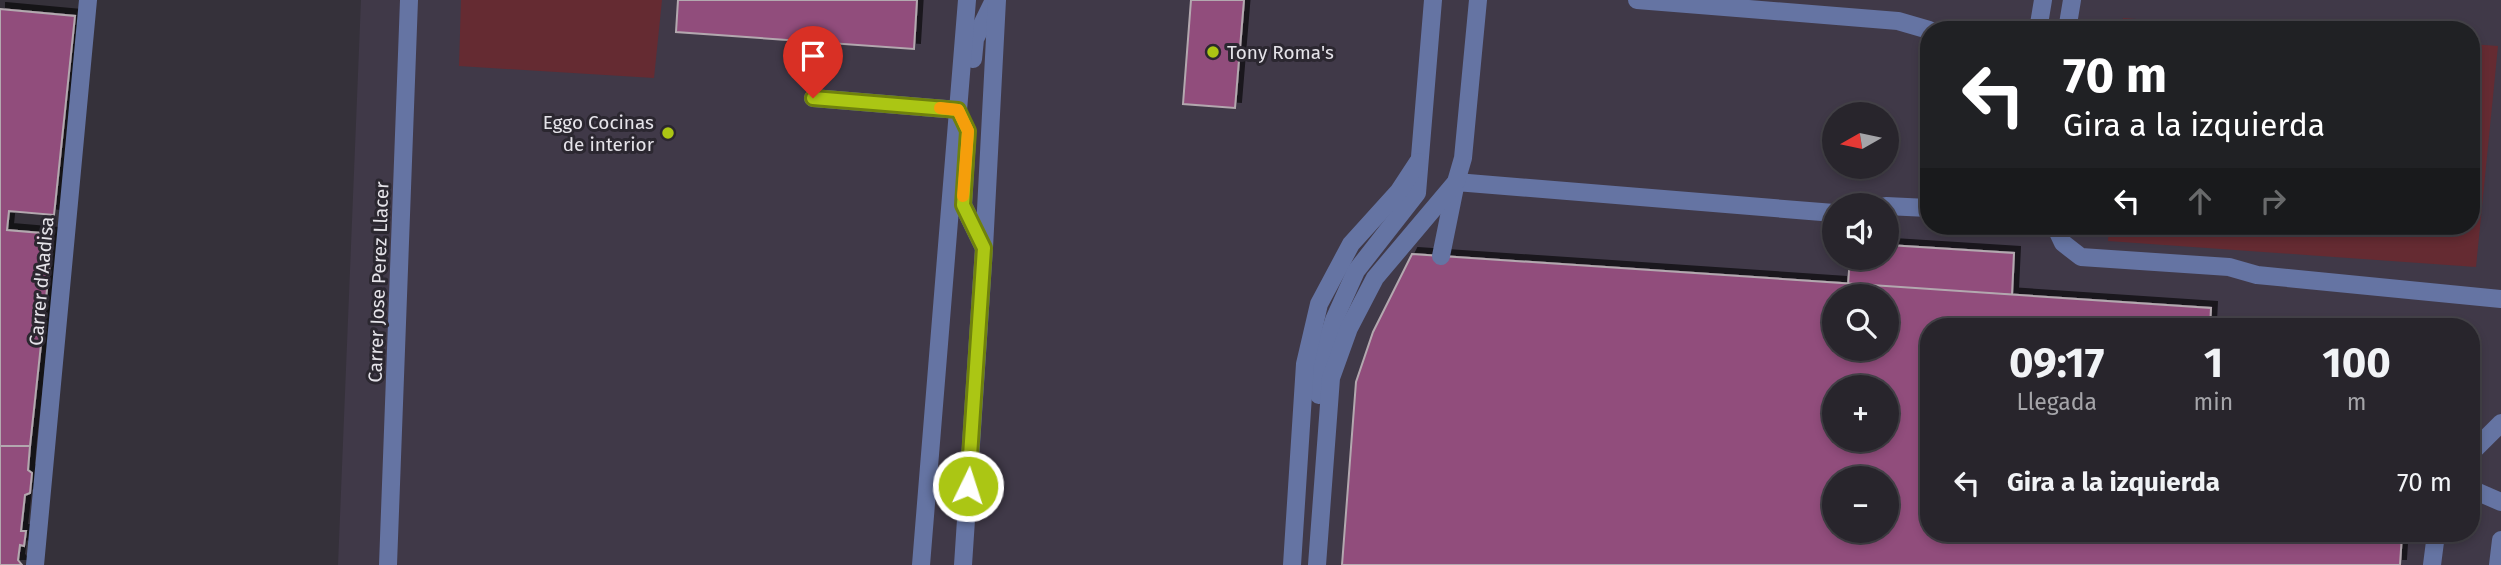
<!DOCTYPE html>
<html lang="es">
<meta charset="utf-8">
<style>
body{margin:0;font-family:"Fira Sans",sans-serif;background:#302d34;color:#f1f3f6;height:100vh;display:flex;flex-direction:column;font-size:26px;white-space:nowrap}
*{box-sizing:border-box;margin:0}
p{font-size:23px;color:#a5a5a9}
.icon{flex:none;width:38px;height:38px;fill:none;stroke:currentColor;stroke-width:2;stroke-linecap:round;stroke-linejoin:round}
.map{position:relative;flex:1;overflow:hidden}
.sheet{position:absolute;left:1920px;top:318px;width:560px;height:224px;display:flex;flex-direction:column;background:#28252c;border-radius:28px;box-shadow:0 4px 10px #0003,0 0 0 2px #444248}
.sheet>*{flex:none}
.hud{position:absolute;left:1920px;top:21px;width:560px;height:214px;border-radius:28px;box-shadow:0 4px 10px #0003,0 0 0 2px #444248;background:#202124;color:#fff;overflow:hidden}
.needle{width:46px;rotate:261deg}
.buttons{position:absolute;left:1822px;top:102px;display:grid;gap:14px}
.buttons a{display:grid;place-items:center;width:77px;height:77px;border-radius:50%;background:#28252c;box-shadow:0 4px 10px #0003,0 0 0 2px #444248;font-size:35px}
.pin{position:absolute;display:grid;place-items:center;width:60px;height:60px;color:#fff;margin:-72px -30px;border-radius:50% 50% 50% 0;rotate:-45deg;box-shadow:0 0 7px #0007}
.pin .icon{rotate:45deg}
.me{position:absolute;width:77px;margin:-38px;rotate:4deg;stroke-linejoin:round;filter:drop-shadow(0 0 5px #0008)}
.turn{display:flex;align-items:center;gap:24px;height:147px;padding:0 28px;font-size:32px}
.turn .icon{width:91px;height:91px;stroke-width:2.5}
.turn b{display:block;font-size:49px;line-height:60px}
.lanes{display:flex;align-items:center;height:66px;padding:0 28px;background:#0003;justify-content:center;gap:35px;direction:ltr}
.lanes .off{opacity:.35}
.eta{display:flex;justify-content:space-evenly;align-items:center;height:119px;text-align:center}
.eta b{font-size:42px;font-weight:700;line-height:49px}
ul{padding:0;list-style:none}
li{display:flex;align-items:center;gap:21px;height:91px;padding:0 28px}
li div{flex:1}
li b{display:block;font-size:26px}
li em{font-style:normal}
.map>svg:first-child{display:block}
.built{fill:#403948;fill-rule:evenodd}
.green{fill:#652b32}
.building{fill:#914d7c;stroke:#b3a8af;stroke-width:2;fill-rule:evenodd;filter:url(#shadow)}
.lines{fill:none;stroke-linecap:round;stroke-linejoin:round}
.minor{stroke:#6574a3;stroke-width:18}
.route-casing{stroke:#6f810d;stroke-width:18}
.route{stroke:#abc614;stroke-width:12}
.slow{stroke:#f59e0b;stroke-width:12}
.poi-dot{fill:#abc614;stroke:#2b2730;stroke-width:2.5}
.labels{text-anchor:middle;stroke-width:6;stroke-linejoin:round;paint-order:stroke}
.poi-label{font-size:19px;fill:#e5e3e9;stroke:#2b2730;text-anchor:start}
.street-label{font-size:19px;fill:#e5e3e9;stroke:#2b2730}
</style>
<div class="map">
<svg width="2501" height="565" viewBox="0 0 2501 565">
<defs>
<filter id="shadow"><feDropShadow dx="6" dy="-6" stdDeviation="0" flood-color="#0009"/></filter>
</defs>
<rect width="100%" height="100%" fill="#35313a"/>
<!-- built -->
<path class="built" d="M361,0H2501V565H338ZM1928,30H2471V226H1928ZM1834,114H1886V166H1834ZM1834,205H1886V257H1834ZM1834,296H1886V348H1834ZM1928,327H2471V534H1928ZM1834,387H1886V439H1834ZM1834,478H1886V530H1834Z"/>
<!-- green -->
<g class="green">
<polygon points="461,0 662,0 654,78 459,66"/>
<polygon points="2123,18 2278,30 2122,30"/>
<polygon points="2471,44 2498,46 2476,267 2108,241 2109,226 2471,226"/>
</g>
<!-- building -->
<g class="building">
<polygon points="678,0 917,0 914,49 676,32"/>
<polygon points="1191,0 1244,0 1235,108 1183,104"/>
<polygon points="0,9 75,16 54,215 9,211 7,230 53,234 30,446 0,446"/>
<polygon points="1888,245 2014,253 2012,295 1848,285 1850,257 1886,257"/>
<path d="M1412,254L2211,308L2210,327H1928V534H2402L2400,565H1342L1356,382L1373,332ZM1834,296H1886V348H1834ZM1834,387H1886V439H1834ZM1834,478H1886V530H1834Z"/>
<polygon points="0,446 30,446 28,470 32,473 30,493 25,495 21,531 26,531 24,546 20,545 18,560 22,565 0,565"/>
</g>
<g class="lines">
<!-- minor -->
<g class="minor">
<polyline points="1637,0 1898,21 1929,30"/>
<polyline points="2038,30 2043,0"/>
<polyline points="2067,30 2072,0"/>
<polyline points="973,59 975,39 994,0"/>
<polyline points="813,98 958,110"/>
<polyline points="967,139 963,205 983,246"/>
<polyline points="1886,206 1928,208"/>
<polyline points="2055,226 2063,243 2081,257 2229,267 2257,275 2501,299"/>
<polyline points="1441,256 1456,182 1834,213"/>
<polyline points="1319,395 1321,362 1334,320 1356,271 1417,193 1433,0"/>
<polyline points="2471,453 2501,423"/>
<polyline points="2471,489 2501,502"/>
<polyline points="35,565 88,0"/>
<polyline points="388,565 409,0"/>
<polyline points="921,565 967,0"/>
<polyline points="963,565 984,248 997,0"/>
<polyline points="1292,565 1305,364 1319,304 1351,244 1399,191 1418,162"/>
<polyline points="1317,565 1331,378 1349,328 1375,278 1456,182 1463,158 1478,0"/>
<polyline points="2432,565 2436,534"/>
<polyline points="2498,565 2501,540"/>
</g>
</g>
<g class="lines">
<!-- route casing -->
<g class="route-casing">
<polyline id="route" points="813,98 958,110 968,131 963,205 984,248 968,486"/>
</g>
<!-- route -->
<use href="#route" class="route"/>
<!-- slow -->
<polyline class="slow" points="940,108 958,110 968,131 963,196"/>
</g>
<!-- markers -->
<g class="poi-dot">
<circle cx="1213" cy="52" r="7"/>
<circle cx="668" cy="133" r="7"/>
</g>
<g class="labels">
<!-- poi labels -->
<g class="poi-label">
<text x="1227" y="59">Tony Roma's</text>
<text x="654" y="129" text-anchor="end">Eggo Cocinas<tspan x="654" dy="22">de interior</tspan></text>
</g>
<!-- street labels -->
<g class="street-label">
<text transform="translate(41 281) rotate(-85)" y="7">Carrer d'Aadisa</text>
<text transform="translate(378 282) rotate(-88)" y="7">Carrer Jose Perez Llacer</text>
</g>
</g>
</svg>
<div class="buttons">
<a><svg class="needle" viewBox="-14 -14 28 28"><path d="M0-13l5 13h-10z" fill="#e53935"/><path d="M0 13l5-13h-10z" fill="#a5a5a9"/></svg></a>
<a><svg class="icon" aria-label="sound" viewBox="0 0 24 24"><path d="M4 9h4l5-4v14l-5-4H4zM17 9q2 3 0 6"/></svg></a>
<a><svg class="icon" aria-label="search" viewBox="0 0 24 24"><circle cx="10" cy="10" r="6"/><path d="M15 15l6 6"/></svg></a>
<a>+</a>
<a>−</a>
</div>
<div class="pin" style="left:813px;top:98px;background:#d93025"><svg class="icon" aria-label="arrive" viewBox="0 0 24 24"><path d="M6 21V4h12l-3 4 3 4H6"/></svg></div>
<svg class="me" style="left:968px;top:486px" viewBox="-20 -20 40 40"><circle r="17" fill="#abc614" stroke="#fff" stroke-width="3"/><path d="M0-11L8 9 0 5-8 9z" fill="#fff"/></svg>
<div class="hud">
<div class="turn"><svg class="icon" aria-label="left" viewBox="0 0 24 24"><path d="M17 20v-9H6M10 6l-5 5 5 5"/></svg><div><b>70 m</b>Gira a la izquierda</div></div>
<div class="lanes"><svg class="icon" aria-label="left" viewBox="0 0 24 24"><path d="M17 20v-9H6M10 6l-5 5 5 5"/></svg><svg class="icon off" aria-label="ahead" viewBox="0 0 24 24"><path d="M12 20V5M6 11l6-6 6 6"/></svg><svg class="icon off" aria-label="right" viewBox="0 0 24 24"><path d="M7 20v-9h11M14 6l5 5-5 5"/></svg></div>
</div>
<section class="sheet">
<div class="eta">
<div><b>09:17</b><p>Llegada</p></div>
<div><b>1</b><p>min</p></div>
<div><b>100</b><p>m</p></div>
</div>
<ul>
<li><svg class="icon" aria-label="left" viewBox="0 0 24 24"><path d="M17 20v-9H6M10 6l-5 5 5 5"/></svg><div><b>Gira a la izquierda</b></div><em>70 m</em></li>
</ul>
</section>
</div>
